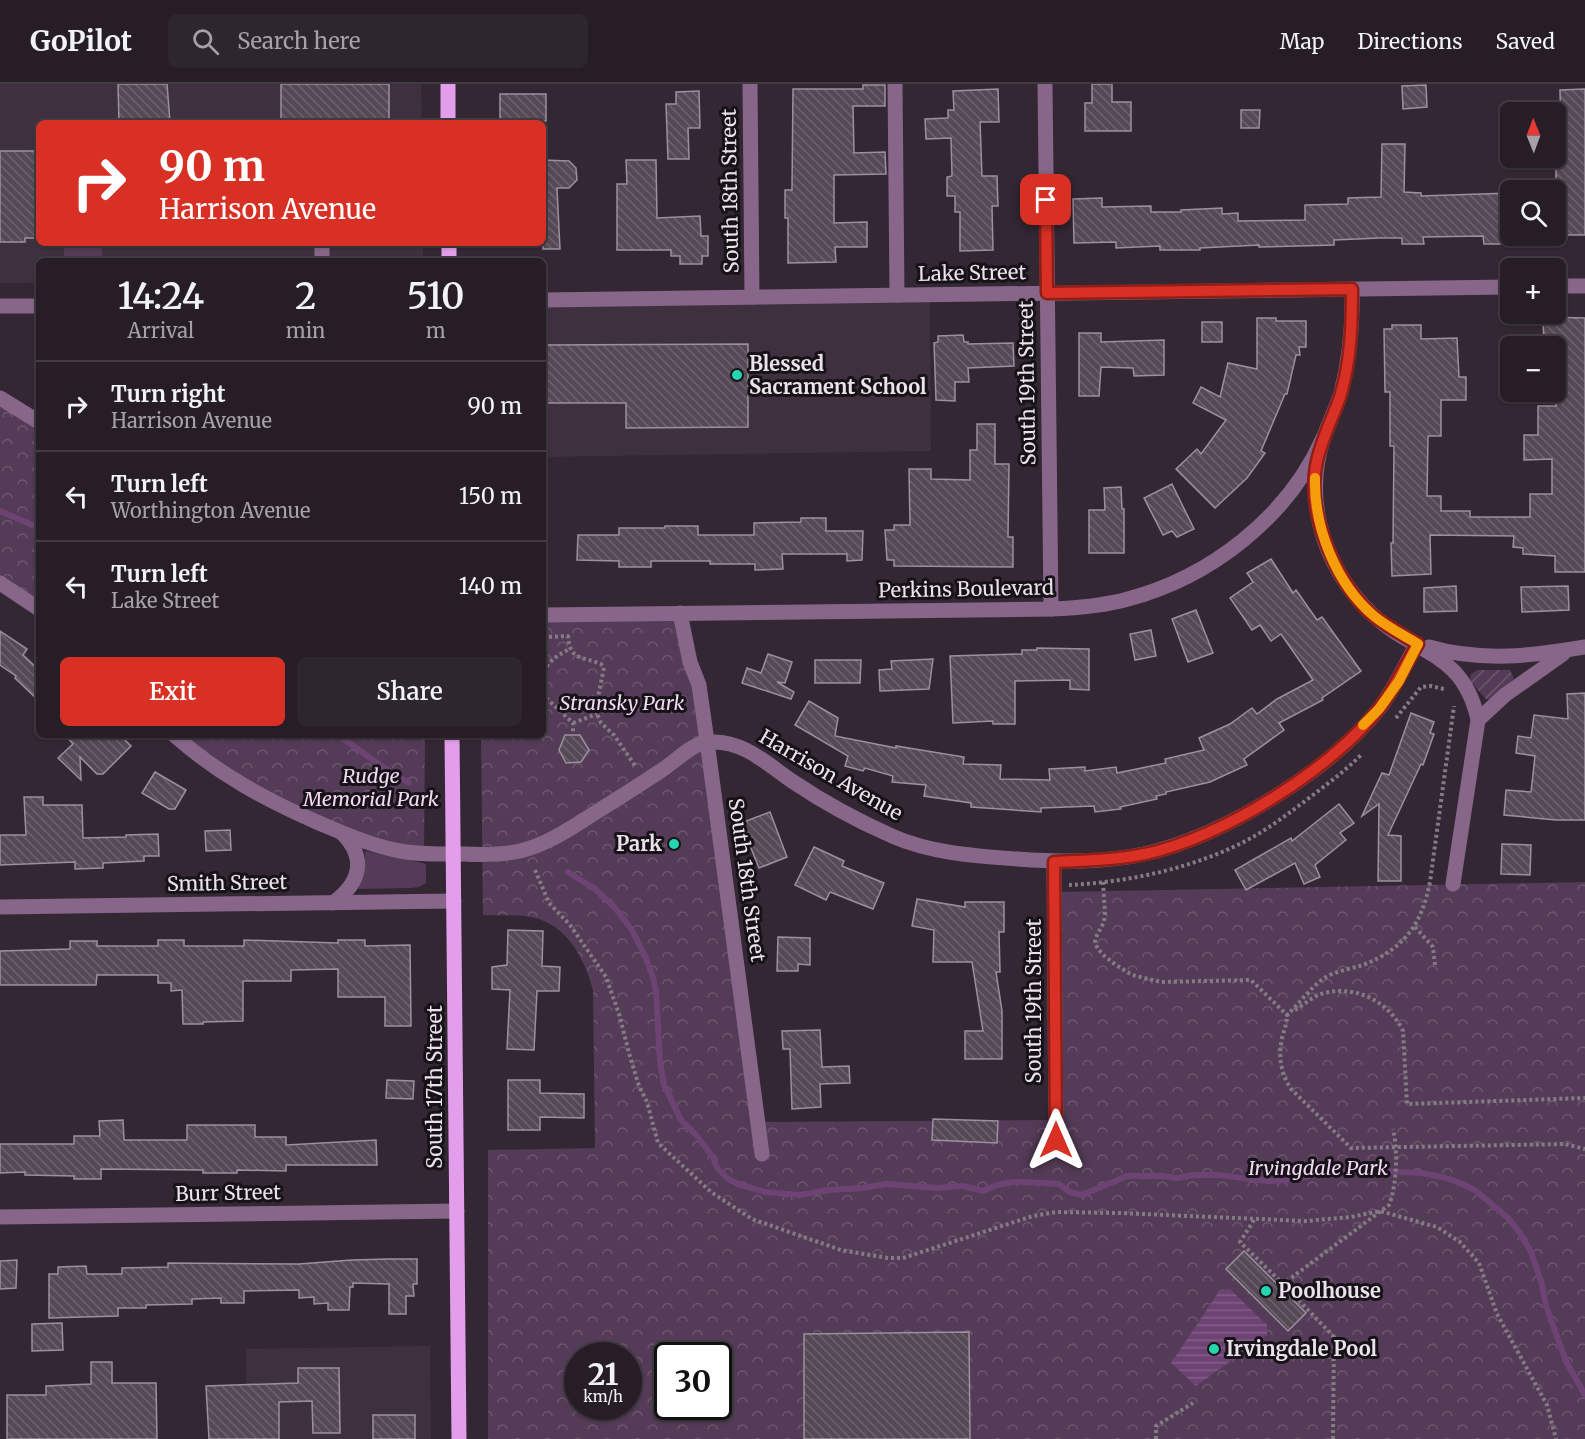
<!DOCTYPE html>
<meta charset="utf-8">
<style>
body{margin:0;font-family:Merriweather,serif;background:#2e262e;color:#f1f3f6;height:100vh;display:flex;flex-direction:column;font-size:22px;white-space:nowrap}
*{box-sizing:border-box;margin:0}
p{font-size:20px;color:#a4a2a7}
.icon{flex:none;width:33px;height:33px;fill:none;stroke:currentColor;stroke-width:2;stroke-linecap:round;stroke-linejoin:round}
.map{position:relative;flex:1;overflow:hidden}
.panel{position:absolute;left:36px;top:174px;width:510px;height:480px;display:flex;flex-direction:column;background:#261d26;border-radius:9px;box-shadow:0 2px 4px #0004,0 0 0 2px #423b43}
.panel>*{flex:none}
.top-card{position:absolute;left:36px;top:36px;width:510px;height:126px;border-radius:9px;box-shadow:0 2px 4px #0004,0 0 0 2px #423b43;background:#d93025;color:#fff;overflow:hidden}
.needle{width:39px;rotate:359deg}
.controls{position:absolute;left:1500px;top:18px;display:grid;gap:12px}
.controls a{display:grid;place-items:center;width:66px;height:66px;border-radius:9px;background:#261d26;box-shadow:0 2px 4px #0004,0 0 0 2px #423b43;font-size:30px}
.speed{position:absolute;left:564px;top:1258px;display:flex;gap:12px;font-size:30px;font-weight:700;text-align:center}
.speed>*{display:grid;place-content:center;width:78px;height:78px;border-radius:50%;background:#261d26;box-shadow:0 2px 4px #0004,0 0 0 2px #423b43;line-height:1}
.speed small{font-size:15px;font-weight:400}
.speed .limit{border:3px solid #111;border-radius:9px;background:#fff;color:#111}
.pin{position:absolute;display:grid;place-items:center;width:51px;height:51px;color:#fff;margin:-26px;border-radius:12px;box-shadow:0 3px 9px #0006}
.me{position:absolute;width:66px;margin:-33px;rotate:0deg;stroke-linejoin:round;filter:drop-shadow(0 0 4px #0008)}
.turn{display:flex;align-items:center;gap:21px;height:126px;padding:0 24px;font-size:27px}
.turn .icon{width:78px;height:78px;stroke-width:2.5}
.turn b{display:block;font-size:42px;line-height:51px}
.eta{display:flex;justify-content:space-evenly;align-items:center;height:102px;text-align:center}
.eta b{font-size:36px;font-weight:600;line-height:42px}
.primary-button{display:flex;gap:12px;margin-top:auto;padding:12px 24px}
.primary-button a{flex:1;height:69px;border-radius:9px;background:#d93025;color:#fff;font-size:24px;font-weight:600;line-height:69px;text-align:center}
.primary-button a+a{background:#2e262e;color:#f1f3f6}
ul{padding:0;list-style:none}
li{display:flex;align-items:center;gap:18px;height:90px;padding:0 24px;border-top:2px solid #423b43}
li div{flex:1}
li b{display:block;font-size:22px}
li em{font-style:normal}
header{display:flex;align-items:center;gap:36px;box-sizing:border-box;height:84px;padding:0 30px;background:#261d26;border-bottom:2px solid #423b43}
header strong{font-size:28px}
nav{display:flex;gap:33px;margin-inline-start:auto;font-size:21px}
.search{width:420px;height:54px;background:#2e262e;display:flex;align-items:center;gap:15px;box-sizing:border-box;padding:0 21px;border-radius:9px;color:#a4a2a7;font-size:22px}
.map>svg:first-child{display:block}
.built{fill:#3f3040}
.grass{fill:#543b57}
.park{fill:url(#park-crowns);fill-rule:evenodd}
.garden{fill:url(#garden-furrows)}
.water{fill:url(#water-rules)}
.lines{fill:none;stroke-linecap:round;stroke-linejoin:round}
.stream{stroke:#6d4373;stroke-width:6}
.building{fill:url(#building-back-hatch);stroke:#9d909e;stroke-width:1.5}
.path{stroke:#847b85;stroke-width:4;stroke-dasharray:3 3;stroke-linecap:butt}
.minor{stroke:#87668a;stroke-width:15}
.major{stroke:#e39eeb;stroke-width:15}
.route-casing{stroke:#8d1f18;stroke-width:15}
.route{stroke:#d93025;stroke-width:10}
.slow{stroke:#f59e0b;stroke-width:10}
.poi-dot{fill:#24d5af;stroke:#171217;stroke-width:2}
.labels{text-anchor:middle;stroke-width:6;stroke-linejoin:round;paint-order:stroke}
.street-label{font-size:20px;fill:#ebe3eb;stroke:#171217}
.poi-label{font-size:20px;font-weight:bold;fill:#ebe3eb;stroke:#171217;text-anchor:start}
.park-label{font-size:20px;font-style:italic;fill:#f3d9f6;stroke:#171217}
</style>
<header>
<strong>GoPilot</strong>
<div class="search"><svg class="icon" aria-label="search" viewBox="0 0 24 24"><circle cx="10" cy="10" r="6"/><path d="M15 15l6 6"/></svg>Search here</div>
<nav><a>Map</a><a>Directions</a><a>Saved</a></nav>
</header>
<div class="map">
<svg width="1585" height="1355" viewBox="0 0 1585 1355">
<defs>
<pattern id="park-crowns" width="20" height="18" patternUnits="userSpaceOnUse" patternTransform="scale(1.5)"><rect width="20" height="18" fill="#543b57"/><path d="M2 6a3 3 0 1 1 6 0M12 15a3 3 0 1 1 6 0" fill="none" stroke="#6d576f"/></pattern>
<pattern id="garden-furrows" width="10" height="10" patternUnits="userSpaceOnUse" patternTransform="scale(1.5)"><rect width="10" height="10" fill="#543b57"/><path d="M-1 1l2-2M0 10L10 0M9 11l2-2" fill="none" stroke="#6d576f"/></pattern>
<pattern id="water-rules" width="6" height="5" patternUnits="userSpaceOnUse" patternTransform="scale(1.5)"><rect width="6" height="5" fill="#6d4373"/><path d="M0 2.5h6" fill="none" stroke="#825e87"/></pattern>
<pattern id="building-back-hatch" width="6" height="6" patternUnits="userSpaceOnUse" patternTransform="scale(1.5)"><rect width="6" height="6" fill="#544955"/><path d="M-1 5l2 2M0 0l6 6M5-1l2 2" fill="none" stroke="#6d636e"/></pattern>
</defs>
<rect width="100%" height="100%" fill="#322733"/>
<!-- built -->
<g class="built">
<polygon points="0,0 421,0 422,39 39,39 39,159 423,159 423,177 39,177 39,199 0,199"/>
<polygon points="930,210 931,367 543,373 543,216"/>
<polygon points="430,1262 431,1355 247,1355 246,1265"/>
</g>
<!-- grass -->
<g class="grass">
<rect x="64" y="159" width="38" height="18"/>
<polygon points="365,767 423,779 426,781 426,799 419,803 411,804 359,805 358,804 365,780"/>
</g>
<!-- park -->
<g class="park">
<polygon points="0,314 39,338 39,525 0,499"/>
<path d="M680,529L690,578L758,1038L1056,1036L1054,808L1585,798V1355H488V1066L595,1064L593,907C586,877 568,842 535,834C519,830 500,832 483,831L481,651H543V531ZM578,1272H628V1323H578ZM668,1272H718V1323H668Z"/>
<polygon points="174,651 425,651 424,770 282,723"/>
</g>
<!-- garden -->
<polygon class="garden" points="1477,586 1510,586 1514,595 1490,615 1486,615 1470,597 1471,590"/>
<!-- water -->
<polygon class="water" points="1230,1205 1267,1241 1267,1251 1196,1302 1171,1279 1220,1206"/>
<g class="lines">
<!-- stream -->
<g class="stream">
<polyline points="0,427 39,444"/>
<polyline points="338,651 383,683 409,699"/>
<polyline points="568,788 595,805 615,824 632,846 645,872 652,890 656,907 660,977 664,1001 681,1036 696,1051 713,1073 717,1084 727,1094 738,1100 765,1108 800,1111 828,1106 863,1104 886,1100 938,1104 963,1102 983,1107 997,1101 1013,1098 1044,1099 1059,1100 1070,1108 1082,1111 1127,1092 1161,1092 1177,1094 1194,1091 1218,1091 1268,1097 1286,1096 1335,1088 1362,1086 1421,1089 1442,1093 1458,1098 1475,1106 1507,1133 1520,1149 1531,1168 1541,1197 1546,1222 1566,1277 1585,1311"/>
</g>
</g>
<!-- building -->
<g class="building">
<polygon points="118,0 167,0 170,38 119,39"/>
<rect x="281" y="0" width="108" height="39"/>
<polygon points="1092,0 1112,0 1112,18 1131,18 1131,47 1085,47 1085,19 1092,19"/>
<polygon points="863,1 885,1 885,22 853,22 854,69 885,68 886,90 834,91 834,139 867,138 867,163 835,163 836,178 788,179 788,134 785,134 785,106 792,106 793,5 863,5"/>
<polygon points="1426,1 1427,23 1403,25 1402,2"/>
<polygon points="998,5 999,38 980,38 982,92 997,92 998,122 992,122 993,166 960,167 960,128 955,128 955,112 947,112 947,93 952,92 951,54 926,55 925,35 948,34 948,26 954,26 953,7"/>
<polygon points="1585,5 1585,151 1556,151 1556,54 1561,54 1560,6"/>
<polygon points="699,7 700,44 688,44 689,75 668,75 666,20 676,20 676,8"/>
<rect x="500" y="10" width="46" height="27"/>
<polygon points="1241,26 1260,26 1259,44 1241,44"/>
<polygon points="1382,60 1405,60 1404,108 1421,109 1421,112 1510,109 1510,152 1503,152 1504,160 1484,160 1483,152 1423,153 1424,160 1402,160 1402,154 1380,154 1334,156 1334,161 1259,163 1259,161 1200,164 1200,166 1160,166 1160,162 1116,164 1116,158 1074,159 1073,115 1102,114 1102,123 1151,122 1151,128 1181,128 1181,126 1222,124 1222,130 1238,129 1238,137 1305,136 1305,121 1348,120 1348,114 1381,113"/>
<polygon points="0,67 39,67 39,154 25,154 25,158 0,158"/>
<polygon points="543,76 569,77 576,84 577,96 569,104 557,104 560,165 543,165"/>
<polygon points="626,76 656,76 657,134 700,132 701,152 708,152 708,172 702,172 702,180 680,180 680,172 671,172 671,166 617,166 617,100 627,100"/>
<polygon points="1543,233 1585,234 1585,488 1555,488 1555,472 1523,470 1523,464 1513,463 1514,452 1430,451 1431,490 1392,492 1391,459 1393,459 1394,362 1390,362 1390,308 1385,308 1384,245 1392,245 1392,241 1421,241 1421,255 1457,254 1459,293 1466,293 1466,316 1441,316 1441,352 1428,352 1427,412 1441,412 1441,427 1470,427 1470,433 1530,433 1530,410 1552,410 1552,375 1524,376 1524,351 1538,351 1538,322 1556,322 1556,262 1544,262"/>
<polygon points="1257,234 1276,234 1276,237 1306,237 1306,263 1299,263 1300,271 1296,271 1287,310 1285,310 1261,367 1265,369 1247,394 1215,424 1176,385 1197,365 1201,370 1226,336 1193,319 1201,303 1220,313 1228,279 1257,285"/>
<rect x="1202" y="238" width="20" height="20"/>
<polygon points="1079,249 1101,249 1101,258 1164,256 1164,291 1134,292 1133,284 1101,283 1099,312 1079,312"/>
<polygon points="963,251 964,258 968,258 968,260 1013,259 1014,282 968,284 969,298 955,298 955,317 936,316 934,259 938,258 938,252"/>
<polygon points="748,260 748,343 626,344 626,319 543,319 543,261"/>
<polygon points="977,340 995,340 995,380 1009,380 1008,453 1013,453 1013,483 894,482 894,476 887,476 885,446 894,446 894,441 910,441 909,385 931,385 931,395 970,396 970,366 977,366"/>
<polygon points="1172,400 1194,445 1177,453 1172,447 1163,451 1144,414"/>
<polygon points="1121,403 1122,425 1124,425 1124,469 1089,469 1089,426 1105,426 1104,404"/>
<polygon points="801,434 826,434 826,447 863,447 862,476 847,477 847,470 782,470 783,485 755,486 755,480 710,480 710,477 651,477 651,483 619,483 619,477 577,476 578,451 619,451 619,444 665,444 665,442 698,442 698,451 754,451 754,439 801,438"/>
<polygon points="1271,475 1293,509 1296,506 1317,536 1322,533 1361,587 1322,614 1323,616 1279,639 1284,646 1244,675 1247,681 1210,698 1166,708 1166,710 1156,712 1157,715 1120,723 1121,725 1095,728 1094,722 1041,724 1041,728 971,723 971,719 924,712 926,701 892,698 893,692 865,684 863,687 845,682 848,672 795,641 809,617 838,634 835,652 896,664 896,662 964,673 963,680 1001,681 1000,695 1050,696 1049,685 1085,683 1085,687 1116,683 1117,689 1166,679 1165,675 1204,666 1199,654 1230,640 1252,624 1257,630 1277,615 1313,596 1281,550 1271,557 1260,541 1252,546 1230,514 1253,498 1247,489"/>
<polygon points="1456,502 1457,527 1424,528 1424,504"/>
<polygon points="1568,502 1569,526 1522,528 1521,503"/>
<polygon points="1196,526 1213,569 1188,578 1172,535"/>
<polygon points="1151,546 1156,572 1135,576 1130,550"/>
<polygon points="0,547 27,565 23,571 39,586 39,617 15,594 16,592 0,581"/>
<polygon points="1037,564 1089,565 1089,606 1070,605 1070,596 1015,597 1015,640 993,640 993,637 953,639 950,572 1022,570 1022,566 1037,566"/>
<polygon points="768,570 792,578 785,599 777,598 794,608 791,615 742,599 747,584 761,589"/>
<polygon points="933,575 929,605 880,607 879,586 892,585 891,577"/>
<polygon points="815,576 861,576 860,599 815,599"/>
<polygon points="1585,609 1585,736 1556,736 1504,731 1506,706 1531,708 1535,672 1516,669 1518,652 1531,654 1534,631 1568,635 1567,610"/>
<polygon points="1411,629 1434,638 1430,649 1434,650 1423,681 1421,680 1388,751 1401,752 1401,797 1378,797 1379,720 1362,732 1382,689 1389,691"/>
<polygon points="65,651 120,651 131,662 103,690 97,690 80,673 81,696 58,674 73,660"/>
<polygon points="565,651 580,651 589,666 581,678 566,679 559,666"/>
<polygon points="155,688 186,706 175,725 169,725 142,709"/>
<polygon points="24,713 43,713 43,721 82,721 83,754 126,753 126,751 158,750 159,772 144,772 144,777 103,779 103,784 75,785 75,778 0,781 0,751 26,751"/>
<polygon points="1339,720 1354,739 1340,749 1346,756 1315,781 1320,793 1304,800 1295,779 1246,806 1235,786 1291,754 1292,757"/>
<polygon points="770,728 787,773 759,784 741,739"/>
<polygon points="230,746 231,766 206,767 205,747"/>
<polygon points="1502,760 1531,761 1530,791 1501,790"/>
<polygon points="814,763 844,777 842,782 884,799 873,825 830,808 826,816 795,801"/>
<polygon points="917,815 965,823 965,818 1004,818 1004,848 999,848 1000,888 996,888 1002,927 1002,975 965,975 965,947 983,947 972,878 933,878 934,846 912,842"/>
<polygon points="508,846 543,847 542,882 560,883 559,907 537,907 534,966 507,965 510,906 492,905 492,883 507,881"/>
<polygon points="778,853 810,854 810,881 798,880 798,887 777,887"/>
<polygon points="158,856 184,856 184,862 244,862 244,856 338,859 338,856 365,856 365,862 410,861 411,942 385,942 385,913 338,913 338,885 291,886 291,897 243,897 243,937 203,938 203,940 183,940 182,906 171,907 171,899 158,899 158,891 97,891 96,901 0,901 0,867 70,865 70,857 97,857 97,862 158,862"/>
<polygon points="820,946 822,983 849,982 850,999 820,1000 821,1023 792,1025 790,965 783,965 782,947"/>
<polygon points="387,996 414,997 413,1015 386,1014"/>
<polygon points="508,996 540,996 540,1009 584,1010 584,1034 540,1033 540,1046 508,1046"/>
<polygon points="933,1035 998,1037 997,1059 932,1056"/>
<polygon points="123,1036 124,1056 187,1056 187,1041 255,1041 255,1053 286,1053 286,1061 376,1056 377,1081 286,1081 286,1087 237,1086 237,1089 203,1089 203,1086 101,1085 101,1095 74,1095 74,1092 25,1091 25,1088 0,1089 0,1060 74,1060 74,1052 100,1052 99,1037"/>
<polygon points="1244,1167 1306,1229 1288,1247 1226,1185"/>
<polygon points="388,1175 417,1175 417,1200 413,1200 414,1212 406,1212 406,1230 389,1230 389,1200 353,1199 353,1203 350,1203 349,1226 328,1226 328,1219 314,1220 314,1213 299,1214 299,1206 244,1207 244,1219 221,1219 221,1214 192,1215 192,1220 146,1221 146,1224 118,1224 118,1232 49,1234 49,1190 58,1190 58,1183 86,1182 87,1190 122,1190 122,1184 168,1183 168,1179 299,1180 352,1176"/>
<polygon points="17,1176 16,1204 0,1205 0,1177"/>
<polygon points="62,1239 63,1266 32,1267 32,1240"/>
<polygon points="969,1248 970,1355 804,1355 804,1250"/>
<polygon points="91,1278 112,1278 112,1299 156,1299 157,1355 7,1355 7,1311 46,1311 46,1302 91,1300"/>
<polygon points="298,1284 339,1284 340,1349 313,1349 312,1317 279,1318 279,1355 209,1355 206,1302 298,1299"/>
<rect x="373" y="1331" width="42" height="24"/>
</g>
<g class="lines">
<!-- path -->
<g class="path">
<path d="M543,553L568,552C570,577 582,572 601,580L604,584L597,618V630L601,639L614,651L636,683"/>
<path d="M543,594C546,577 556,573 569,565"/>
<polyline points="543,609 545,613 573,639 573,651"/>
<polyline points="1396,634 1421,603 1431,602 1444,605"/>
<polyline points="573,639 597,630"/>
<polyline points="535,786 549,819 570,841 606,893 619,930 629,969 639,1002 647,1018 658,1059 711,1108 752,1135 841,1166 888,1174 903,1174 1033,1132 1056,1128 1119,1129 1306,1137 1351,1133 1380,1127 1437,1143 1460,1158 1479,1179 1497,1230 1547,1321 1556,1355"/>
<path d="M1103,798L1105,829L1104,838L1095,855V860L1102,870L1116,881L1132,891L1161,898L1251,896L1287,931C1299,920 1310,904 1323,895C1334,887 1350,885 1363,881C1404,865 1422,840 1430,798L1454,622"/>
<path d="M1069,801C1131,798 1199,783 1253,753C1274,741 1293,726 1313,711C1330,698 1346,686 1362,670"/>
<polyline points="1415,843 1433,863 1435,881"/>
<path d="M1295,926C1305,920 1313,912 1324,909C1357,901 1389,918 1403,947L1407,1020L1585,1014"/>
<path d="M1289,930L1287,931C1287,940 1284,946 1282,954C1278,973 1281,990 1291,1005L1351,1064L1565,1060L1585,1065"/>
<polyline points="1254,1136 1240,1158 1283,1200"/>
<polyline points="1156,1355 1156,1342 1193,1319"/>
<path d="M1333,1355L1334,1253L1283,1200L1389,1121C1397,1101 1398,1066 1393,1045"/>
</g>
<!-- minor -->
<g class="minor">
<polyline points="750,0 752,213"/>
<polyline points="895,0 897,211"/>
<polyline points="1045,0 1051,525"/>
<polyline points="322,159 322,177"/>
<polyline points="1556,202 1585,202"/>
<path d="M1352,205C1353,241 1350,274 1341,309C1336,325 1328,340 1323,356C1314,384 1313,412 1320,441C1328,475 1347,507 1373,531C1416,571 1463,567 1478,636L1453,800"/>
<polyline points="543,216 1510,203"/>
<polyline points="0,222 39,222"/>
<polyline points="0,314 39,338"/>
<polyline points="0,499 39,525"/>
<polyline points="680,529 690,578 699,601 707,657 762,1070"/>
<path d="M543,531L1051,525C1077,524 1103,522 1128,515C1211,493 1288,433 1323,354"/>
<path d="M1429,563C1481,578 1533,572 1585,563"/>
<polyline points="1478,636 1505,611 1563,570"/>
<path d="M174,651C218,690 266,716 319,739C345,750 372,762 400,767C421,771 442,770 464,770C483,771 502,771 520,767C546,761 568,746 590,732C614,717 638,702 662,686C676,677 693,658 710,658C743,656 767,680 792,697C823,718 858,737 892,752C930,769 975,772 1017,775C1059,778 1102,779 1144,770C1223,753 1333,685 1382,621C1396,601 1405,581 1417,560"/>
<polyline points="1054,778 1056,1056"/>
<path d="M333,819C360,799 367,775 343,750"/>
<polyline points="0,823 454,817"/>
<polyline points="0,1133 457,1127"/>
</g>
<!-- major -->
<g class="major">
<polyline points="448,0 448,39"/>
<polyline points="449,159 449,177"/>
<polyline points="452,651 459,1355"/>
</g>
</g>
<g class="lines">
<!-- route casing -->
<g class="route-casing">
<path id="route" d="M1046,116L1047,209L1352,205C1352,241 1351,277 1340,313C1332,336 1320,358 1316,382C1307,431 1337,502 1375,533C1388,543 1403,551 1418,560C1405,581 1396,602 1381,622C1333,685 1221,754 1145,770C1115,776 1084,777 1054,778L1056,1056"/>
</g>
<!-- route -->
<use href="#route" class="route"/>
<!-- slow -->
<path class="slow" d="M1315,394C1314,444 1336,500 1374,532C1387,543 1403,551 1418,560L1399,597L1379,625L1363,641"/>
</g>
<!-- markers -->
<g class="poi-dot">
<circle cx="737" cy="291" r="6"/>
<circle cx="674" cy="760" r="6"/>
<circle cx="1266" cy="1207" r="6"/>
<circle cx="1214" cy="1265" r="6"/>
</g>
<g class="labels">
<!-- street labels -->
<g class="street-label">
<text transform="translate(730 107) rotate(-91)" y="7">South 18th Street</text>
<text transform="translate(972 189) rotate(-1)" y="7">Lake Street</text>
<text transform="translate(1027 299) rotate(-91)" y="7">South 19th Street</text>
<text transform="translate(966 505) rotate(-1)" y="7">Perkins Boulevard</text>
<text transform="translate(831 691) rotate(30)" y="7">Harrison Avenue</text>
<text transform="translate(747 796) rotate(82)" y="7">South 18th Street</text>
<text transform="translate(227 799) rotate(-1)" y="7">Smith Street</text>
<text transform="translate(1034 917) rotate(-90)" y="7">South 19th Street</text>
<text transform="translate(435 1003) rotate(-90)" y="7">South 17th Street</text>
<text transform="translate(228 1109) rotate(-1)" y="7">Burr Street</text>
</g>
<!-- poi labels -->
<g class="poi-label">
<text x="749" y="287">Blessed<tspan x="749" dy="23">Sacrament School</tspan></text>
<text x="662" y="767" text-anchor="end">Park</text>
<text x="1278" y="1214">Poolhouse</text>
<text x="1226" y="1272">Irvingdale Pool</text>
</g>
<!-- park labels -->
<g class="park-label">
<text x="622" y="626">Stransky Park</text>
<text x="371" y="699">Rudge<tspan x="371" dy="23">Memorial Park</tspan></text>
<text x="1318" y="1091">Irvingdale Park</text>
</g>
</g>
</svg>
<div class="controls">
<a><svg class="needle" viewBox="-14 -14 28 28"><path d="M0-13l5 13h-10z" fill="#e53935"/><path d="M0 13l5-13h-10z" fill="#a4a2a7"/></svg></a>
<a><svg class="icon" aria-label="search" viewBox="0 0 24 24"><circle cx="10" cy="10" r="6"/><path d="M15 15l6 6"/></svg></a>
<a>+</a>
<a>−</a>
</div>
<div class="speed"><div>21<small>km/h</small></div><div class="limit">30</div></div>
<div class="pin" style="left:1046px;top:116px;background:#d93025"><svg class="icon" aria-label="arrive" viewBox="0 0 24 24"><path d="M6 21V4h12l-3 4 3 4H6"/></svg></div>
<svg class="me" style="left:1056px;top:1056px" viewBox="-20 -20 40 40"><path d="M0-17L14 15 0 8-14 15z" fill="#d93025" stroke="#fff" stroke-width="4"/></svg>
<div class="top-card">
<div class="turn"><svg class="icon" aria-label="right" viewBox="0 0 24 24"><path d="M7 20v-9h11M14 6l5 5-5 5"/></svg><div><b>90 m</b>Harrison Avenue</div></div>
</div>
<section class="panel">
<div class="eta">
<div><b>14:24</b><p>Arrival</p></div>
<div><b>2</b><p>min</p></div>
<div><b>510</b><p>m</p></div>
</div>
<ul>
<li><svg class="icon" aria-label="right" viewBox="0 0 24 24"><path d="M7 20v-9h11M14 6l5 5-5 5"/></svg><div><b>Turn right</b><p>Harrison Avenue</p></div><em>90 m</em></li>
<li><svg class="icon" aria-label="left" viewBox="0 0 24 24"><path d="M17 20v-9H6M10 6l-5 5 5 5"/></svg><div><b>Turn left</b><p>Worthington Avenue</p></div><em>150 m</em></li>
<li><svg class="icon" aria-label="left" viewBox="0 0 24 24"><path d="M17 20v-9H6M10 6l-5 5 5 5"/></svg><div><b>Turn left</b><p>Lake Street</p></div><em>140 m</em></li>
</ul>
<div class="primary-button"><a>Exit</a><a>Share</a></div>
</section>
</div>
